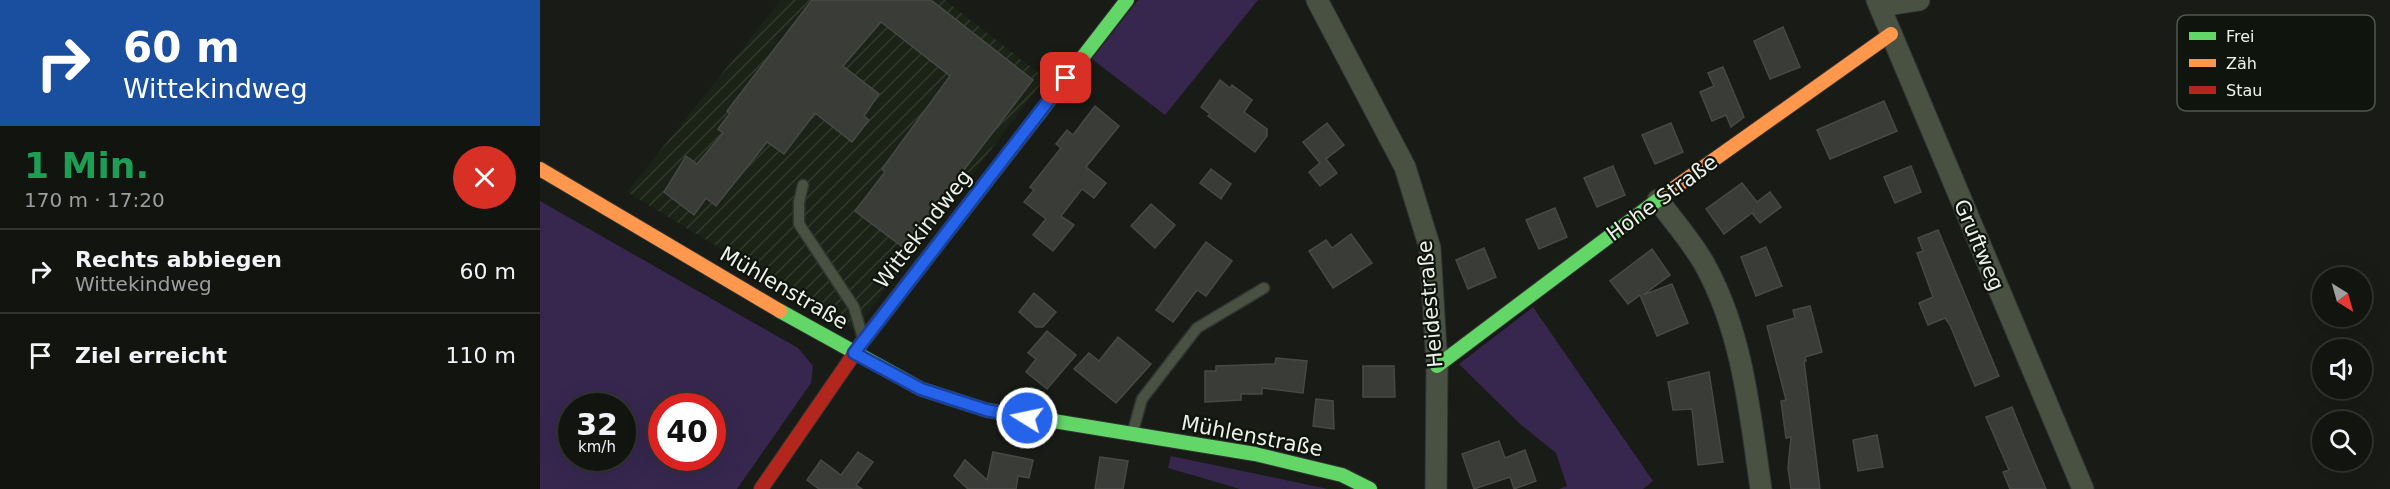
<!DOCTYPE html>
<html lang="de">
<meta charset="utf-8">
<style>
body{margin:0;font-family:"DejaVu Sans",sans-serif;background:#1b1d19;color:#f1f3f6;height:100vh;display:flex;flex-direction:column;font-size:22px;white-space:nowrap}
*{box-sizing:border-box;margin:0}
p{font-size:20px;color:#9c9e9f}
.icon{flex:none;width:33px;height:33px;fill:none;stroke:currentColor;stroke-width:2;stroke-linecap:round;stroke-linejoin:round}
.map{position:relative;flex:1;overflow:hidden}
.panel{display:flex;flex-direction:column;background:#121410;width:540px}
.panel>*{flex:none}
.banner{background:#1a4fa0;color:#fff;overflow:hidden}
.needle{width:39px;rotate:143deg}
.buttons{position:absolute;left:1772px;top:267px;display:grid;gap:12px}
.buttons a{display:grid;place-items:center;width:60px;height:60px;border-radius:50%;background:#121410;box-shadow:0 6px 24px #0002,0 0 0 2px #313330;font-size:30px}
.speed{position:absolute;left:18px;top:393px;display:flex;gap:12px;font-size:30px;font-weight:700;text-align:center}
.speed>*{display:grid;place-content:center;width:78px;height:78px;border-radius:50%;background:#121410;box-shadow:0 6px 24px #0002,0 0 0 2px #313330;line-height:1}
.speed small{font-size:15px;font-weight:400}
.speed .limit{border:9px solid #d22;background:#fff;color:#111}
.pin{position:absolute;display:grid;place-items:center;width:51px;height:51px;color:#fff;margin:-26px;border-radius:12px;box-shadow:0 3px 9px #0006}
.me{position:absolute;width:66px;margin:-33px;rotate:280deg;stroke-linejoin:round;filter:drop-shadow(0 0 4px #0008)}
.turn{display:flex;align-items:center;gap:21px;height:126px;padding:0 24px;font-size:27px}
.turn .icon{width:78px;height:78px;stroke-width:2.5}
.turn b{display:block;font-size:42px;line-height:51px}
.round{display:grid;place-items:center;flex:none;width:63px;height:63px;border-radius:32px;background:#1b1d19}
.head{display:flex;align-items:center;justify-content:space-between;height:102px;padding:0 24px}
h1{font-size:36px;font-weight:800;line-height:45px;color:#1e9e55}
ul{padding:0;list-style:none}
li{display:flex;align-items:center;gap:18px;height:84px;padding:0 24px;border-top:2px solid #313330}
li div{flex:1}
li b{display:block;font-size:22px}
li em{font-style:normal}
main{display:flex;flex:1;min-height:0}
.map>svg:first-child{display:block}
.industrial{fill:url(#industrial-furrows)}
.grass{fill:#37274f;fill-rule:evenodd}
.building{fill:#3a3c38;stroke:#474945;stroke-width:1.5}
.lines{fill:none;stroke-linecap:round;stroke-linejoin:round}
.lane-casing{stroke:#323431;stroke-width:13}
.street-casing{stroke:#323431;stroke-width:23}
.fast-casing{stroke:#323431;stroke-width:16}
.slow-casing{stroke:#323431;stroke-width:16}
.jam-casing{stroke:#323431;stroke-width:16}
.lane{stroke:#495143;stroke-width:10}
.street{stroke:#495143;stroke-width:21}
.fast{stroke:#63d668;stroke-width:14}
.slow{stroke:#ff974d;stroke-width:14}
.jam{stroke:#b3261e;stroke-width:14}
.route-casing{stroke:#184099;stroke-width:15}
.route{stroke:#2563eb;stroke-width:10}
.labels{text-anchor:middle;stroke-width:4.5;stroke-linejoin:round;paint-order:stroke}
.street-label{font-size:21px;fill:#eff2ec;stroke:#0f140c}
.key{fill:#0f140c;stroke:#52574f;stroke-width:1.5}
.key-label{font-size:16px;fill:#eff2ec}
</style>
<main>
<section class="panel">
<div class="banner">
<div class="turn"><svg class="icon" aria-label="right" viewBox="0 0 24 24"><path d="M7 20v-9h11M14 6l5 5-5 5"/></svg><div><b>60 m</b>Wittekindweg</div></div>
</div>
<div class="head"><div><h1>1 Min.</h1><p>170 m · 17:20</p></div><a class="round" style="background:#d93025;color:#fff"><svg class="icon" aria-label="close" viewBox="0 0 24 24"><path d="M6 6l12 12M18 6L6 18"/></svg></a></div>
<ul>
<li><svg class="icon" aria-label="right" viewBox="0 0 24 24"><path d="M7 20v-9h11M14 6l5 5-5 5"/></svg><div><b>Rechts abbiegen</b><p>Wittekindweg</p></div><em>60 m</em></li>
<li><svg class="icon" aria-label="arrive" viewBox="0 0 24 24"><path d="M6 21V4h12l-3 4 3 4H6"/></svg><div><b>Ziel erreicht</b></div><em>110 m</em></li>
</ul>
</section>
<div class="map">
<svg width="1850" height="489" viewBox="0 0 1850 489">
<defs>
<pattern id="industrial-furrows" width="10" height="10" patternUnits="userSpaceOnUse" patternTransform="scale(1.5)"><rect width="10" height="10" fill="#1b2316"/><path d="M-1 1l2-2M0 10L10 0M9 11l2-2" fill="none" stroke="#31392d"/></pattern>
</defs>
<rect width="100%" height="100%" fill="#181b16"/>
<!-- industrial -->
<polygon class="industrial" points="241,0 405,0 505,78 315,330 87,192"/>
<!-- grass -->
<g class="grass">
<polygon points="598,0 718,0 625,115 552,59"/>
<path d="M0,201L258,348L273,366L271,383L197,489H0ZM82,406V458H32V406ZM122,406H172V458H122Z"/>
<polygon points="993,307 1113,481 1103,489 1019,489 1027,486 1016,453 980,424 919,364"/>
<polygon points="631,456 788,489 700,489 628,468"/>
</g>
<!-- building -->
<g class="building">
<polygon points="272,0 391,0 493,80 364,248 315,211 345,172 342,169 410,76 341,22 303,66 339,94 324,116 329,120 312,142 275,113 244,154 227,142 176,206 166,198 154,215 124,192 146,156 157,164 183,133 178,129 190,113 187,111"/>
<polygon points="1243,27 1260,67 1230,79 1214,41"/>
<polygon points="1183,67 1204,117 1191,127 1186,115 1172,121 1160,92 1174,86 1168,73"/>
<polygon points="680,80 690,88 692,85 712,100 704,112 727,129 727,136 715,152 668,116 670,114 661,107"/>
<polygon points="1344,101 1357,131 1290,159 1277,130"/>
<polygon points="555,106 579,126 546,167 566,183 554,198 542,189 521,216 534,225 513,251 493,235 506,219 484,202 494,190 490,187 521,148 516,144 527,130 533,135"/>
<polygon points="787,123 804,145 786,159 797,173 780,186 769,172 780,163 763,142"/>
<polygon points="1131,123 1143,152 1115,164 1102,135"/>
<polygon points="1073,166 1085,195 1057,207 1044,178"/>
<polygon points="1371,166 1381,192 1355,203 1344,177"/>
<polygon points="671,169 691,184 681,199 660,183"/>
<polygon points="1202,183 1217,202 1230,192 1241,207 1220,223 1212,213 1184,234 1166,209"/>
<polygon points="611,204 635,225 615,248 591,226"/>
<polygon points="1015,208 1027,237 999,249 986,220"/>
<polygon points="1398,230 1459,376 1435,386 1410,325 1405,318 1388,325 1379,303 1393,297 1377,253 1383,251 1378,238"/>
<polygon points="811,234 832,263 793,288 769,251 786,240 792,248"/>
<polygon points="666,242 692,261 666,296 657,290 633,322 616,310"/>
<polygon points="1226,247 1242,286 1216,296 1201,257"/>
<polygon points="944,248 956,277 928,289 916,260"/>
<polygon points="1112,249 1130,275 1103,295 1132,284 1148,323 1117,336 1100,295 1088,304 1070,281"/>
<polygon points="494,293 516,312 503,327 496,327 479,312"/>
<polygon points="1270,306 1282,352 1265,357 1266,361 1264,361 1280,489 1251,489 1248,468 1251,437 1246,438 1241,401 1246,400 1227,326 1255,318 1253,310"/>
<polygon points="507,331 536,355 507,389 486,372 496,359 488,353"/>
<polygon points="578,337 611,364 576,403 534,369 549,353 559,361"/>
<polygon points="736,358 767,361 763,393 722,388 722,394 701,394 701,400 665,402 665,371 676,371 676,366 735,364"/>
<polygon points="823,366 854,366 855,397 823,397"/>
<polygon points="1169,372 1183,462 1158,465 1152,409 1133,410 1128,382"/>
<polygon points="776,399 793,401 794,429 773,426"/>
<polygon points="1472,407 1489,449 1506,489 1470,489 1463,472 1469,470 1446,417"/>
<polygon points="1337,435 1343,467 1318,471 1313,440"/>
<polygon points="959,441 965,458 985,450 996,481 974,489 970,477 934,489 922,454"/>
<polygon points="318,452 333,462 316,485 322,489 279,489 267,480 281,460 301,475"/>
<polygon points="453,452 493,460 489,478 478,476 476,489 428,489 414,476 425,460 447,480"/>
<polygon points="560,457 588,461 583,489 555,489"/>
</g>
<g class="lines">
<!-- lane casing -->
<g class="lane-casing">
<g id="lane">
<polyline points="263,185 259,202 259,224 314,307 322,335"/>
<polyline points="593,431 602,399 657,328 724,288"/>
</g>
</g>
<!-- street casing -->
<g class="street-casing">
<g id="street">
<polyline points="777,0 865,167 890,248 897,366 896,489"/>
<polyline points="1337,0 1543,489"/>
<polyline points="1340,6 1379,0"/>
<path d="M1118,200C1134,222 1154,244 1166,267C1203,335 1210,414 1221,489"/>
</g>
</g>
<!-- fast casing -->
<g class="fast-casing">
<g id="fast">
<polyline points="381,266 587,0"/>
<polyline points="240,311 381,389 446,410 715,454 802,475 830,489"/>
<polyline points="897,366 1127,193"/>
</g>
</g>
<!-- slow casing -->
<g class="slow-casing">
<g id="slow">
<polyline points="0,169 240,311"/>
<polyline points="1127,193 1351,34"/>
</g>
</g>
<!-- jam casing -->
<g class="jam-casing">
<polyline id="jam" points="221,489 323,341 381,266"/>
</g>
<!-- lane -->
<use href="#lane" class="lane"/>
<!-- street -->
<use href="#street" class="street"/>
<!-- fast -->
<use href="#fast" class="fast"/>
<!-- slow -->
<use href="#slow" class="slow"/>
<!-- jam -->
<use href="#jam" class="jam"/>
</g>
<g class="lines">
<!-- route casing -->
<g class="route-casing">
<polyline id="route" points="487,418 446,410 381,389 314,353 526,78"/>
</g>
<!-- route -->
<use href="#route" class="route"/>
</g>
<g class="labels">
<!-- street labels -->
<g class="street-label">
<text transform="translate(1122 198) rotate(-36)" y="7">Hohe Straße</text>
<text transform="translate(383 229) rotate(-52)" y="7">Wittekindweg</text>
<text transform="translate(1439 245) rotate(67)" y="7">Gruftweg</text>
<text transform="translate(244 288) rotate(30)" y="7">Mühlenstraße</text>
<text transform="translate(890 304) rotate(-95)" y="7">Heidestraße</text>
<text transform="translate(712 436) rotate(11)" y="7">Mühlenstraße</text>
</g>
</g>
<!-- legend -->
<rect x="1637" y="15" width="198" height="96" rx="9" class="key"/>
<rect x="1649" y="32" width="27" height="8" fill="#63d668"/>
<rect x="1649" y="59" width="27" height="8" fill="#ff974d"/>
<rect x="1649" y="86" width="27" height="8" fill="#b3261e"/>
<g class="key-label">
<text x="1686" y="42">Frei</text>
<text x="1686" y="69">Zäh</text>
<text x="1686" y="96">Stau</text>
</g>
</svg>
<div class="buttons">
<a><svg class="needle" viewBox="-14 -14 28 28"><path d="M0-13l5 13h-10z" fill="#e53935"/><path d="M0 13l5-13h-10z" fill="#9c9e9f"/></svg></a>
<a><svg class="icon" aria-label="sound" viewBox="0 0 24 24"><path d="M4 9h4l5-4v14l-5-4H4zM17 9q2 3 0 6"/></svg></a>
<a><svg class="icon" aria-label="search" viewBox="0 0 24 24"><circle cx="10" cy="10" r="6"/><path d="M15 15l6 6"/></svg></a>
</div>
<div class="speed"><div>32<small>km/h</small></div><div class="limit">40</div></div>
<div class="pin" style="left:526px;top:78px;background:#d93025"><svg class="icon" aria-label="arrive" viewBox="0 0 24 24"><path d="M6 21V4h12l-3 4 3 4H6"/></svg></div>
<svg class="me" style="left:487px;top:418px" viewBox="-20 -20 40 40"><circle r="17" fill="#2563eb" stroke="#fff" stroke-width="3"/><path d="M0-11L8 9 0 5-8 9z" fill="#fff"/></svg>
</div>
</main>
